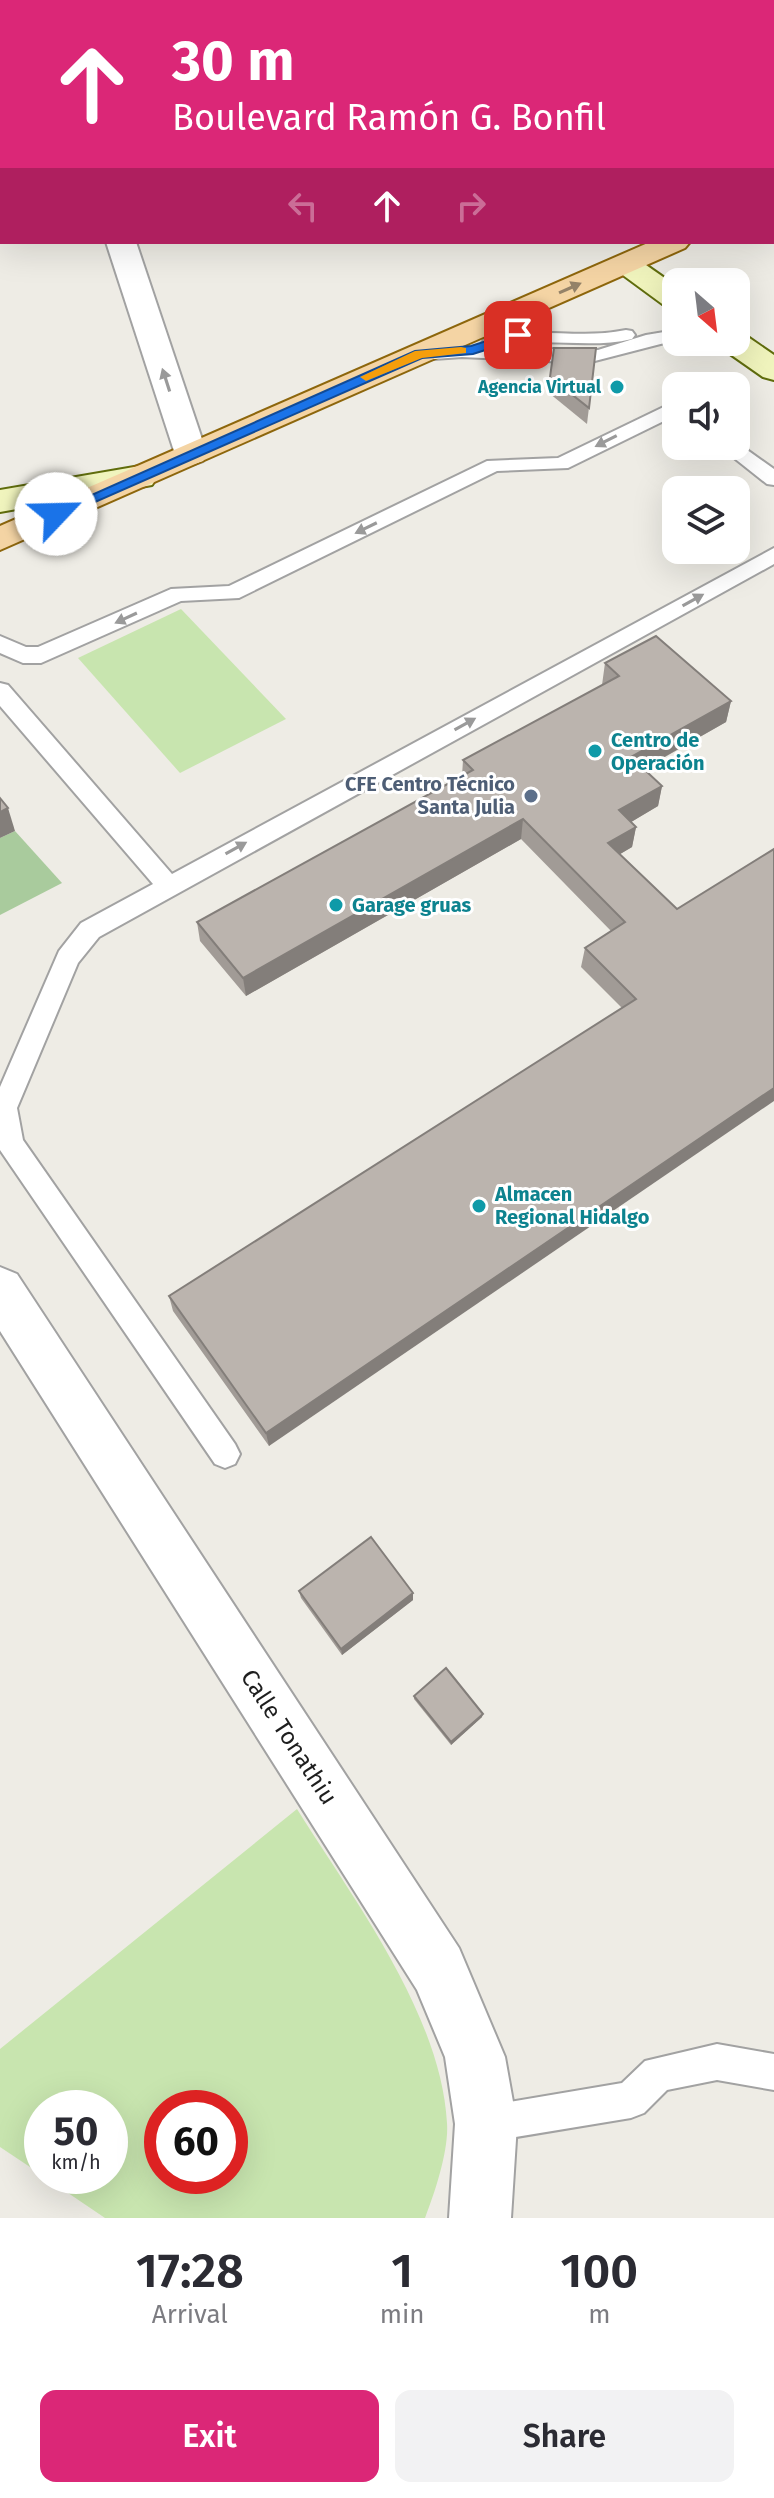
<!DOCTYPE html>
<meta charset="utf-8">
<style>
body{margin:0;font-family:"Fira Sans",sans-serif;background:#f2f2f3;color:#2b2b33;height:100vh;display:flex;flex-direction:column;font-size:30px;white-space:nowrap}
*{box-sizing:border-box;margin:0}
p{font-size:26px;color:#7c7c81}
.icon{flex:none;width:44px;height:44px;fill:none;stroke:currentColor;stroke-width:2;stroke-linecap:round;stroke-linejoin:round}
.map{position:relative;height:2218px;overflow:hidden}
.panel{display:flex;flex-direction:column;background:#fff;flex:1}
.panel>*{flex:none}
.guide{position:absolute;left:0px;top:0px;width:774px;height:244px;box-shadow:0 8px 32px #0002;background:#db2777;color:#fff;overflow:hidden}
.needle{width:52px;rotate:152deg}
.controls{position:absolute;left:662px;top:268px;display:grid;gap:16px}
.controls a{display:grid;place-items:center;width:88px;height:88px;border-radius:16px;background:#fff;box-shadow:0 8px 32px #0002;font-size:40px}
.speed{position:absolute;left:24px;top:2090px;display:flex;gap:16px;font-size:40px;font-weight:700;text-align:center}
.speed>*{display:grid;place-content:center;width:104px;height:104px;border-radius:50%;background:#fff;box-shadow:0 8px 32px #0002;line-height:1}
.speed small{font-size:20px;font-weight:400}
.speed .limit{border:12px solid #d22;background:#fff;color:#111}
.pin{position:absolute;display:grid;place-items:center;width:68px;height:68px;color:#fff;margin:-34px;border-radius:16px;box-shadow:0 4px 12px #0006}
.me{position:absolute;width:88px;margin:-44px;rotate:66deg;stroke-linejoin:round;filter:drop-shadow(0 0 6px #0008)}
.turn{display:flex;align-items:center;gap:28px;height:168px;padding:0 40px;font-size:36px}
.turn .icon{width:104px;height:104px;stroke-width:2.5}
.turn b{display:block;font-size:56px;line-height:68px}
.lanes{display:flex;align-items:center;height:76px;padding:0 40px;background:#0003;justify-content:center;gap:40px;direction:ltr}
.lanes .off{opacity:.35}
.eta{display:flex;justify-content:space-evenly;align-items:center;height:136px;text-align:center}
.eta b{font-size:48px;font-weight:600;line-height:56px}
.primary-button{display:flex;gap:16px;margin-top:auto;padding:16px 40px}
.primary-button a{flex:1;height:92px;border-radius:16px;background:#db2777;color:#fff;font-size:32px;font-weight:600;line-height:92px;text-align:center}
.primary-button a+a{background:#f2f2f3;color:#2b2b33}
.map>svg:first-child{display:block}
.grass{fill:#c8e5af;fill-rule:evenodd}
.forest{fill:#a9cb9d}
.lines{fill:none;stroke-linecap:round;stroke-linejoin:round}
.lane-casing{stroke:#a2a2a2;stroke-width:4}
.street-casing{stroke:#a2a2a2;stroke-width:4}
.secondary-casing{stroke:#606d0d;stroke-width:4}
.primary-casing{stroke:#8d660c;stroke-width:4}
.lane{fill:#fff;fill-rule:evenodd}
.street{fill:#fff;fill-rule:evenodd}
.secondary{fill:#f0f4bd;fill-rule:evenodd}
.primary{fill:#f4d4a4;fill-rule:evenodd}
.wall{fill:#a19b96}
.shaded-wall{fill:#837e7a}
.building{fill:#bbb4ae;stroke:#837e7a;stroke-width:2}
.oneway{fill:#948268}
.oneway2{fill:#9a9a9a}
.route{fill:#1a73e8;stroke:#114b97;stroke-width:2}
.slow{fill:#f59e0b}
.culture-dot{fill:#0f9aa8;stroke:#fff;stroke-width:3}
.service-dot{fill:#5c6f8a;stroke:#fff;stroke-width:3}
.labels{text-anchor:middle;stroke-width:6;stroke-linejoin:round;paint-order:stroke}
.far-culture-label{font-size:18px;font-weight:bold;fill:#0d838f;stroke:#fff;text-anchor:end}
.culture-label{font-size:20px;font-weight:bold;fill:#0d838f;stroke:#fff;text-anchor:start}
.service-label{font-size:20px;font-weight:bold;fill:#4e5e75;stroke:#fff;text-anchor:end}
.near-street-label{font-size:24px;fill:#1e1e1e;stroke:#fff}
</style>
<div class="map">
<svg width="774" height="2218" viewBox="0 0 774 2218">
<rect width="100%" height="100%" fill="#eeece5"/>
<!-- grass -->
<g class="grass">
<polygon points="181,609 286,719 180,773 78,658"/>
<path d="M297,1809C353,1899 441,2014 447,2123C449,2150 435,2192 425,2218H105L43,2176H110V2108H42V2175L0,2147V2049ZM162,2108H230V2176H162Z"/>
</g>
<!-- forest -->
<polygon class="forest" points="15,831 62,883 0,915 0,838"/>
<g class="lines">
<!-- lane casing -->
<g class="lane-casing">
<g id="lane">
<rect x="772" y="204" width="2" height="10"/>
<path d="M626,330L632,331L635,335L632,339C587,350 540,335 495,348L598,350L646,335L676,330V340L587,363L462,357L420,360L411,354L420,348L485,347L482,343L485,339C532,325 578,340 626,330Z"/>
<polygon points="676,401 676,415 568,468 497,471 239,598 181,601 41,663 23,663 0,653 0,636 26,647 38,647 171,589 229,586 487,461 558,458"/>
<polygon points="736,442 774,469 774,485 767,484 719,446 736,446"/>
<polygon points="774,548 774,564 99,937 78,963 17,1108 23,1140 235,1444 240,1454 235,1464 225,1468 215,1464 0,1150 0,1087 59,951 81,923 153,884 0,706 0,683 8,685 172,874"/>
<polygon points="717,2044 774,2054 774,2090 717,2080 667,2090 644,2113 631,2118 486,2142 473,2137 468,2124 473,2111 486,2106 622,2083 645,2061"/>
</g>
</g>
<!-- street casing -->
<g class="street-casing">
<g id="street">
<polygon points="40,0 66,0 67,2 41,2"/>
<polygon points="586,0 612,0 614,2 588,2"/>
<polygon points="106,242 136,242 207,454 203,461 191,465 179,461 175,454"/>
<polygon points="0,1267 17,1274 459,1948 505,2057 517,2124 511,2218 449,2218 455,2124 445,2057 417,1990 0,1331"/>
</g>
</g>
<!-- secondary casing -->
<g class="secondary-casing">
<g id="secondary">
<polygon points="626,255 636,258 676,286 676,309 665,306 616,270 611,264 616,258"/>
<polygon points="736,333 745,335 774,355 774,380 763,377 723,349 719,342 736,342"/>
<polygon points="140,466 152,469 157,477 152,485 0,512 0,490"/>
</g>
</g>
<!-- primary casing -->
<g class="primary-casing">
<g id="primary">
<rect x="772" y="34" width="2" height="16"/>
<rect x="0" y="139" width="2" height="16"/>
<polygon points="774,188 774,206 772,207 772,189"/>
<polygon points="650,242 690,242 685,248 0,550 0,526"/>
</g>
</g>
<!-- lane -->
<use href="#lane" class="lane"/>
<!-- street -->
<use href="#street" class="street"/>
<!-- secondary -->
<use href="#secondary" class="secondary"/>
<!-- primary -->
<use href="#primary" class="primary"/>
</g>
<!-- wall -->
<g class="wall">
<polygon points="554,348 596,348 587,424 549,393"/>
<polygon points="605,663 731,701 726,722 644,769 662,786 658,806 631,822 636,827 632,847 620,854 677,909 774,849 269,1446 173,1311 169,1296 622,1008 581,967 585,948 611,931 521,839 246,996 200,941 197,922 462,776 463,760 602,685"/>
<polygon points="299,1591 413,1600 342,1655 301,1598"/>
<polygon points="414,1696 482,1717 451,1745 414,1699"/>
</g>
<!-- shaded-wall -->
<g class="shaded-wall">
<polygon points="731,701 726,722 627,778 631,757"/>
<polygon points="662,786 658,806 616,831 619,810"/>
<polygon points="8,808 15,831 0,838 0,812"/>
<polygon points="523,819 521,839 246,996 243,978"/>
<polygon points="636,827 632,847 605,863 608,843"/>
<polygon points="774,1088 774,1101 269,1446 266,1433"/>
<polygon points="413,1593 413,1600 342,1655 341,1649"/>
<polygon points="483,1714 482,1717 451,1745 451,1742"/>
</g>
<!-- building -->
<g class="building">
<polygon points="554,348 596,348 589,408 550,377"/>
<polygon points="656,636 731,701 631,757 662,786 619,810 636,827 608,843 677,909 774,849 774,1088 266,1433 169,1296 636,999 585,948 625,922 523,819 243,978 197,922 473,770 463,760 619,676 605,663"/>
<polygon points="0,798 8,808 0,812"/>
<polygon points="371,1537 413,1593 341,1649 299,1591"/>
<polygon points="446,1668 483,1714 451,1742 414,1696"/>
</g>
<!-- one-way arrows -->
<defs><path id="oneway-solid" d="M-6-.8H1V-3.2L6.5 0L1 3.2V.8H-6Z" transform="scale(2)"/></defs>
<use class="oneway" href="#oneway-solid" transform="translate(570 288) rotate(-24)"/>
<g class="oneway2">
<use href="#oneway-solid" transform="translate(166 380) rotate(-108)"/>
<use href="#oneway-solid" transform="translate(606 441) rotate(153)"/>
<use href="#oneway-solid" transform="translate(366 528) rotate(154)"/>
<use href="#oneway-solid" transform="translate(693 600) rotate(-29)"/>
<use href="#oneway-solid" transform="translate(126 618) rotate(155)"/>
<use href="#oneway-solid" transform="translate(465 724) rotate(-29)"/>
<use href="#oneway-solid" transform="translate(236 848) rotate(-29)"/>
</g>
<!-- route -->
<polygon class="route" points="518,331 523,332 523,338 473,354 422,358 61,517 51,517 49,514 415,351 471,346"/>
<!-- slow -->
<polygon class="slow" points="461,347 466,348 466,353 422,358 366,381 360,377 415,351"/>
<!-- markers -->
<g class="culture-dot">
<circle cx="617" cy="387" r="8"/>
<circle cx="595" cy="751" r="8"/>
<circle cx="336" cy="905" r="8"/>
<circle cx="479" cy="1206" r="8"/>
</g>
<circle class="service-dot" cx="531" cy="796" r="8"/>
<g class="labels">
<!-- far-culture labels -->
<g class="far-culture-label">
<text x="601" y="393">Agencia Virtual</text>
</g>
<!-- culture labels -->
<g class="culture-label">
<text x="611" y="747">Centro de<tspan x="611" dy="23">Operación</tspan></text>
<text x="352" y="912">Garage gruas</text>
<text x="495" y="1201">Almacen<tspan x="495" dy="23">Regional Hidalgo</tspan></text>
</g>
<!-- service labels -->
<g class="service-label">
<text x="515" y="791">CFE Centro Técnico<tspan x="515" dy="23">Santa Julia</tspan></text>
</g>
<!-- near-street labels -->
<g class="near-street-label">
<text transform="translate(289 1737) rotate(57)" y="8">Calle Tonathiu</text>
</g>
</g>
</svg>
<div class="controls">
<a><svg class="needle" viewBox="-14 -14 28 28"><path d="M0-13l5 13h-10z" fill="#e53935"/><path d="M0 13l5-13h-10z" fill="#7c7c81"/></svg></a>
<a><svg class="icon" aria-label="sound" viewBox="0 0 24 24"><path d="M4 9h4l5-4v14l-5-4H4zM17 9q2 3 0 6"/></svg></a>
<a><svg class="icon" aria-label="layers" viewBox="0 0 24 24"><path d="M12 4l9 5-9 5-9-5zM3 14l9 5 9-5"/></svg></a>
</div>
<div class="speed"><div>50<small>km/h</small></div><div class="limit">60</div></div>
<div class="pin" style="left:518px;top:335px;background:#d93025"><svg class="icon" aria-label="arrive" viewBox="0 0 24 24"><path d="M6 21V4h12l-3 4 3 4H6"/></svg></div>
<svg class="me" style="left:56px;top:514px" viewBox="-20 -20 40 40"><circle r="19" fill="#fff"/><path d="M0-13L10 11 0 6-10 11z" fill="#1a73e8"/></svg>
<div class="guide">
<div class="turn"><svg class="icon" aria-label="ahead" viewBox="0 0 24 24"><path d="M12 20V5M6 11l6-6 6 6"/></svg><div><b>30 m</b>Boulevard Ramón G. Bonfil</div></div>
<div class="lanes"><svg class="icon off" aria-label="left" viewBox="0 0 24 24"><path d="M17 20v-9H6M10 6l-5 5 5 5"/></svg><svg class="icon" aria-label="ahead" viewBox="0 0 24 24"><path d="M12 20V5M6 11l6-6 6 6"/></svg><svg class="icon off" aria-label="right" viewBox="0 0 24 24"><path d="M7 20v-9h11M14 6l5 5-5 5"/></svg></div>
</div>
</div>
<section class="panel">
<div class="eta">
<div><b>17:28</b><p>Arrival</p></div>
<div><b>1</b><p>min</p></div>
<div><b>100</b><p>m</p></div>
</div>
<div class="primary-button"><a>Exit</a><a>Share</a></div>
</section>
